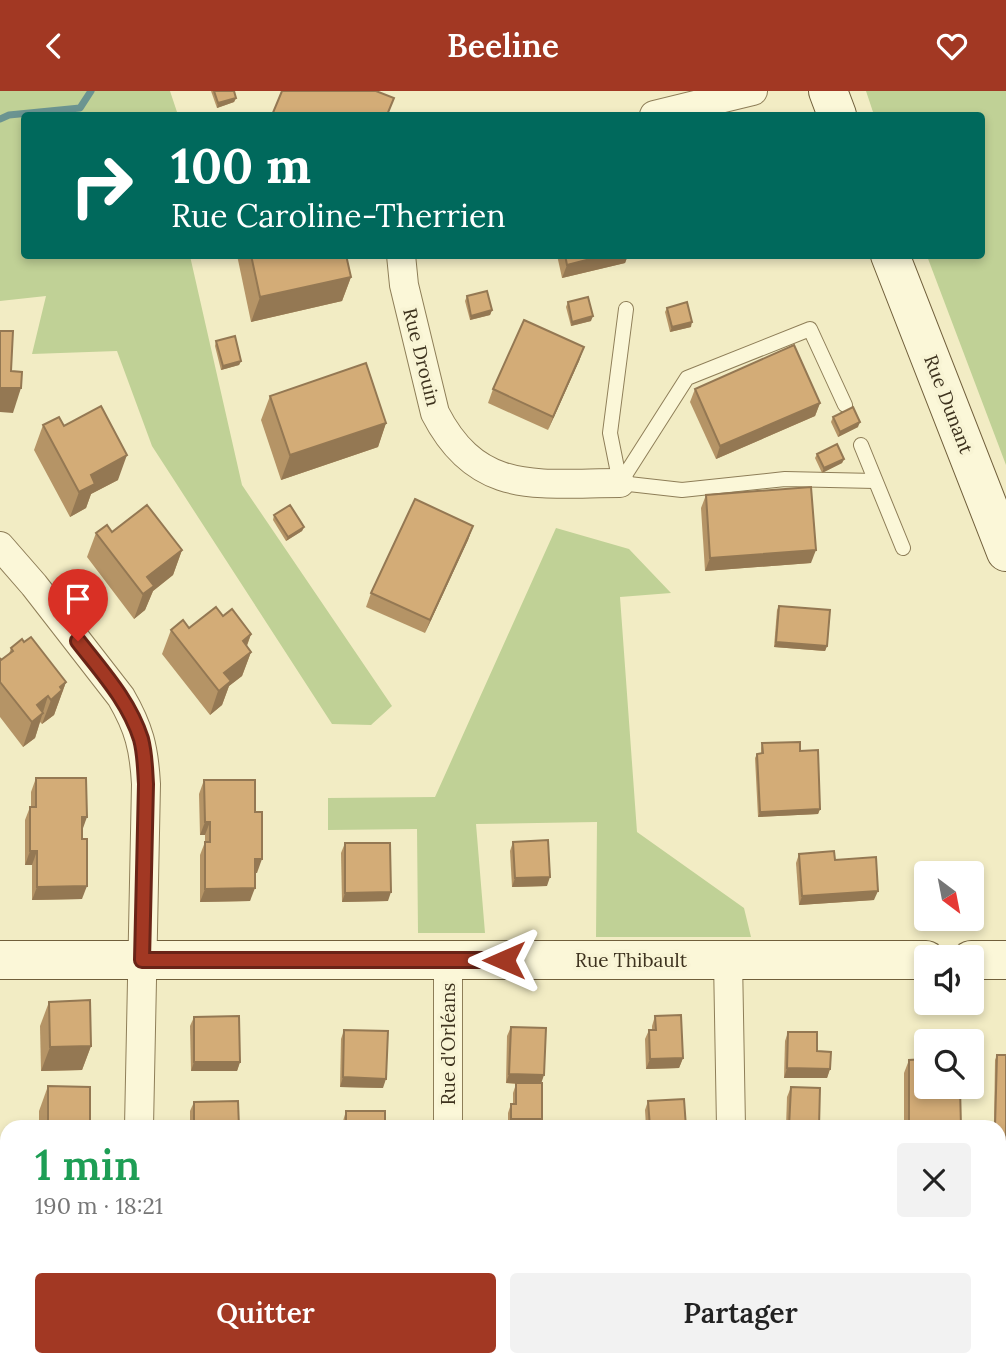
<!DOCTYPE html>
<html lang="fr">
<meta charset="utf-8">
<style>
body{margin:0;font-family:Lora,serif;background:#f2f2f2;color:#222;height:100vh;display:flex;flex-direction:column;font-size:26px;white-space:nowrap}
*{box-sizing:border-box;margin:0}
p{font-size:23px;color:#767676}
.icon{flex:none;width:38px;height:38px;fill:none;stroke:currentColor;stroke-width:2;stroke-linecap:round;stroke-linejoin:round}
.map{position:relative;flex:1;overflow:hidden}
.side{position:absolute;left:0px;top:1029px;width:1006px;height:247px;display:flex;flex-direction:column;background:#fff;border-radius:21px 21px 0 0;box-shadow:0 4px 10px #0003}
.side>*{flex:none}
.top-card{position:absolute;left:21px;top:21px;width:964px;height:147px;border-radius:7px;box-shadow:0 4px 10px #0003;background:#00695c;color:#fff;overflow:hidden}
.needle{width:46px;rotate:148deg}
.fabs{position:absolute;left:914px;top:770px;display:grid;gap:14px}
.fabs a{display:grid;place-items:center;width:70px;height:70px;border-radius:7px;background:#fff;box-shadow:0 4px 10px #0003;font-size:35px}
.pin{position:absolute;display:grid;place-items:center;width:60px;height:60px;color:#fff;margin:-72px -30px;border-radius:50% 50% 50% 0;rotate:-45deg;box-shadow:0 0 7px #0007}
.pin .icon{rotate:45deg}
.me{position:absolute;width:77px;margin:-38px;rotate:270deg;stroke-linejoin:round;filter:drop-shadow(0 0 5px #0008)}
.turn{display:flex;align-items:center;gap:24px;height:147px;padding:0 35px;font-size:32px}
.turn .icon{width:91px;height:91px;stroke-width:2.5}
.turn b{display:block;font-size:49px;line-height:60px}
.round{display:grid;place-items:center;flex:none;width:74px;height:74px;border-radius:7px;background:#f2f2f2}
.head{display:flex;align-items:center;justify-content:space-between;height:119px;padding:0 35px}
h1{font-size:42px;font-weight:600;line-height:52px;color:#1e9e55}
.cta{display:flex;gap:14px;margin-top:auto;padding:14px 35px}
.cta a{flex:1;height:80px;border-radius:7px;background:#a23823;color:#fff;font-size:28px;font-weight:600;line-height:80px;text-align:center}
.cta a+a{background:#f2f2f2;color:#222}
header{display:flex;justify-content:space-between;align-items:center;height:91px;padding:0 35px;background:#a23823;color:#fff;font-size:32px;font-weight:600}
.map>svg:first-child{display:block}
.green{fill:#c0d196}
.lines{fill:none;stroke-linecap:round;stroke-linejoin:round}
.stream{stroke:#6b9491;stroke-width:7}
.lane-casing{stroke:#8e7e58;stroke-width:16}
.street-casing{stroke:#8e7e58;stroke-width:30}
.secondary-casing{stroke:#705f3b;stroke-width:40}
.lane{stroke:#fbf7d8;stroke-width:14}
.street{stroke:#fbf7d8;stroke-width:28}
.secondary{stroke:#fbf7d8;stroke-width:38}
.wall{fill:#b59466}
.shaded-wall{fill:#947853}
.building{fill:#d3ac77;stroke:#947853;stroke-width:2}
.route-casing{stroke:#692417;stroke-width:18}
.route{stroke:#a23823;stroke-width:12}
.labels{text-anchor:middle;stroke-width:7;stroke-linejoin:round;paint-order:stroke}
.street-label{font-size:19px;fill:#3d321e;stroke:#f8f4d4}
</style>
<header><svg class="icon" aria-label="back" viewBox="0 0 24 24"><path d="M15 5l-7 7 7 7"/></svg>Beeline<svg class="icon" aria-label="heart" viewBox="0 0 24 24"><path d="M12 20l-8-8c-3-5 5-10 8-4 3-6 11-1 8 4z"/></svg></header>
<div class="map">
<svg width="1006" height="1275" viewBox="0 0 1006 1275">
<rect width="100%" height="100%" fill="#f2ecc4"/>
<!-- green -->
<g class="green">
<polygon points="0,0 170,0 178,24 24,24 24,164 190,165 242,394 392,615 371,634 332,633 152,355 117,260 32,263 46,205 0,210"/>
<polygon points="866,0 1006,0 1006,374 927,165 982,164 982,24 874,24"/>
<polygon points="556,437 629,458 671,502 620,506 637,741 744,817 751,846 596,846 597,731 476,733 485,842 418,842 417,738 328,739 328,707 435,706"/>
</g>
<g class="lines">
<!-- stream -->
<polyline class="stream" points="0,28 9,24 80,17 91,0"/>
<!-- lane casing -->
<g class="lane-casing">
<g id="lane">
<polyline points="626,218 610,342 620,392 687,287 810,238 845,314"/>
<polyline points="861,354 903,457"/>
<polyline points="620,392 682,399 785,388 875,390"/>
</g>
</g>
<!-- street casing -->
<g class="street-casing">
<g id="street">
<polyline points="654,24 753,0"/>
<path d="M401,164L404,194L435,322C478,406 539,392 620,392"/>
<path d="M0,455L34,494L121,606C139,637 144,657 146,693L139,1036"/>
<polyline points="448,869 448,1036"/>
<polyline points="728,869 731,1036"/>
<polyline points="450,1275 450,1269"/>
<polyline points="704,1275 715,1269"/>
</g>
</g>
<!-- secondary casing -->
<g class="secondary-casing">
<g id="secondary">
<polyline points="828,0 837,24"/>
<polyline points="890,164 1006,461"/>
<polyline points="0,869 926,869"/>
<polyline points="971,869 1006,869"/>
</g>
</g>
<!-- lane -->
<use href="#lane" class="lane"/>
<!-- street -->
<use href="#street" class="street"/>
<!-- secondary -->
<use href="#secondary" class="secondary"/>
</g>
<!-- wall -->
<g class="wall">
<polygon points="211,0 234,0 236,7 234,11 217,17"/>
<polygon points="237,164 346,164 351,186 342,210 251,231"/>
<polygon points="557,164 628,164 625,172 562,187"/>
<polygon points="467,205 492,219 490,224 470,229 465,210"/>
<polygon points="568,211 591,230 571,235 566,216"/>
<polygon points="667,217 691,236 670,241 665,221"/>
<polygon points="216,250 241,270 239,274 221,279 215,255"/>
<polygon points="584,256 579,270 548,339 488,312 493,298"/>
<polygon points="695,298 820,312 815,325 716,368 690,311"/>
<polygon points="270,305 386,332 378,356 281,389 261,329"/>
<polygon points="833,326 858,336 838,346 831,331"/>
<polygon points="43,334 64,335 118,389 91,403 86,417 70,426 34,359"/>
<polygon points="817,363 844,368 842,372 822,382 815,367"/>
<polygon points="706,404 811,472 705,480 701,417"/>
<polygon points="274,424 304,436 302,440 286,450 273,429"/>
<polygon points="473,435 468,449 425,542 366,516 371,502"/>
<polygon points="112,441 182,459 173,484 153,500 145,519 134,528 87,466 96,442"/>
<polygon points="779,515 827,555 825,560 774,556 777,519"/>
<polygon points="223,525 251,543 247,555 251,561 242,585 229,595 222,614 210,624 162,563 171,539 189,537"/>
<polygon points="11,557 66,591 54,624 42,633 40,631 35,647 23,656 0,626 0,567 1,569 9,563"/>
<polygon points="762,652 800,660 820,718 818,723 758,726 755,667 757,663 761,662 761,657"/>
<polygon points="36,687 82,738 82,808 32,809 32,774 25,774 25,729 30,716 31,716 31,701"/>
<polygon points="204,689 255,721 257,782 255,782 250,810 200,811 200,764 205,751 205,744 200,744 199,703"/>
<polygon points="513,751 547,795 512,796 510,760"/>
<polygon points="345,752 388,810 342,811 341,762"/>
<polygon points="799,763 835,769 874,809 799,814 796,772"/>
<polygon points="49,911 91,955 82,979 41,980 40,935"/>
<polygon points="655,925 683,967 679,977 646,978 645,948 649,939 652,939 652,935"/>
<polygon points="194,926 240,971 237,980 191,980 190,935"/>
<polygon points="511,936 542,992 542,1028 539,1036 508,1036 508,1022 511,1013 513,1013 513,1002 516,993 506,992 507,945"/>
<polygon points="344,939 383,997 340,996 341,948"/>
<polygon points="788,941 817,960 830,978 827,987 784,987 785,950"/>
<polygon points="997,964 1006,1075 999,1075 999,1036 994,1036 995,969"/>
<polygon points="909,969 961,1036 904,1036 904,982"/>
<polygon points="48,995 90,1036 39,1036 39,1020"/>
<polygon points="791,996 819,1036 786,1036 787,1006"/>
<polygon points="648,1010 686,1036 646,1036 645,1019"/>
<polygon points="194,1011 239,1036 190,1036 190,1020"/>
<polygon points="346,1020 385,1036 343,1036 343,1030"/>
<polygon points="7,1201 7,1216 5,1208"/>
<polygon points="29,1269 104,1269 99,1275 28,1275 27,1274"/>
<polygon points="129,1269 210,1269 212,1275 131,1275"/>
<polygon points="366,1269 404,1269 404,1275 365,1275"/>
<polygon points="939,1269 969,1269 967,1275 955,1275"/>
</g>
<!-- shaded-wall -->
<g class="shaded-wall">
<polygon points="236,7 234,11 217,17 218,12"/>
<polygon points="606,164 628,164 625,172 562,187 567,174"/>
<polygon points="351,186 342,210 251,231 260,206"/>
<polygon points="492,219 490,224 470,229 471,225"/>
<polygon points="593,225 591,230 571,235 572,231"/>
<polygon points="692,231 691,236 670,241 672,236"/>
<polygon points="584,256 579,270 548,339 553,326"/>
<polygon points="241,270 239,274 221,279 223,275"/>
<polygon points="0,297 21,297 13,322 0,321"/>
<polygon points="820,312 815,325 716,368 720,355"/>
<polygon points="860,331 858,336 838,346 840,341"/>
<polygon points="386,332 378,356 281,389 290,364"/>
<polygon points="127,364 118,389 91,403 86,417 70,426 79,401 91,384"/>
<polygon points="844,368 842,372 822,382 824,377"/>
<polygon points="473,435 468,449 425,542 430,529"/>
<polygon points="304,436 302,440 286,450 288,446"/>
<polygon points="182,459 173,484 153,500 145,519 134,528 143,503 147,486"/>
<polygon points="816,459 811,472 705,480 710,467"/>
<polygon points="251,543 242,567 251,561 242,585 229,595 222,614 210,624 224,582 243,550"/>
<polygon points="776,551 827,555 825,560 774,556"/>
<polygon points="66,591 54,624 42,633 51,609 60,596"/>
<polygon points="48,605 35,647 23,656 37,614"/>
<polygon points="820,718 818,723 758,726 760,721"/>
<polygon points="82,726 87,726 82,740"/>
<polygon points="205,731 210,731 205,744 200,744"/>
<polygon points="30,760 37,760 32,774 25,774"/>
<polygon points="255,768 262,768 257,782 250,782"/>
<polygon points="550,786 547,795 512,796 515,787"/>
<polygon points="87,795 82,808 32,809 37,796"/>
<polygon points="255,797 250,810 200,811 205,798"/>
<polygon points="878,800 874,809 799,814 802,805"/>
<polygon points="391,801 388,810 342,811 345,802"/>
<polygon points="91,955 82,979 41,980 50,956"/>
<polygon points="683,967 679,977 646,978 650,968"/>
<polygon points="194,971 240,971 237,980 191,980"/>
<polygon points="787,977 830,978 827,987 784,987"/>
<polygon points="509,983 544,984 541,993 506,992"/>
<polygon points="343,986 386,988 383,997 340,996"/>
<polygon points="511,1028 542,1028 539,1036 508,1036"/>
<rect x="999" y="1070" width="7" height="5"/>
</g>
<!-- building -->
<g class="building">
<polygon points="214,0 234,0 236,7 218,12"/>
<polygon points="282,0 376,0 394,7 387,24 272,24"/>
<polygon points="251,164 346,164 351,186 260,206"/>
<polygon points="565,164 606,164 567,174"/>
<polygon points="487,200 492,219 471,225 467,205"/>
<polygon points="588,206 593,225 572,231 568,211"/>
<polygon points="687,211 692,231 672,236 667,217"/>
<polygon points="524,229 584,256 553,326 493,298"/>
<polygon points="0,240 13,240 11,280 22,281 21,297 0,297"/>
<polygon points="235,245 241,270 223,275 216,250"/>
<polygon points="794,254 820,312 720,355 695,298"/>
<polygon points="366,272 386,332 290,364 270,305"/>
<polygon points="101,315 127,364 91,384 95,393 79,401 43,334 59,326 64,335"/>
<polygon points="853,316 860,331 840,341 833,326"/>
<polygon points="837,353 844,368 824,377 817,363"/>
<polygon points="811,396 816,459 710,467 706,404"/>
<polygon points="415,408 473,435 430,529 371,502"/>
<polygon points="147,414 182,459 147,486 154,495 143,503 96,442 107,434 112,441"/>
<polygon points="290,414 304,436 288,446 274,424"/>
<polygon points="779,515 830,519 827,555 776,551"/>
<polygon points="216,516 223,525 232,518 251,543 243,550 251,561 224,582 231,590 219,600 171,539 183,529 189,537"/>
<polygon points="31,546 66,591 60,596 62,599 51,609 48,605 37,614 43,622 32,631 0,591 0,567 1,569 13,560 11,557 22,548 24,551"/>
<polygon points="800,651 800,660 818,659 820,718 760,721 757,663 763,662 762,652"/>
<polygon points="36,687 86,687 87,726 82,726 82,748 87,748 87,795 37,796 37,760 30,760 30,716 36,716"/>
<polygon points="204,689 255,689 255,721 262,721 262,768 255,768 255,797 205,798 205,751 210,751 210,731 205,731"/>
<polygon points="548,749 550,786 515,787 513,751"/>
<polygon points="345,752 390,752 391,801 345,802"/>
<polygon points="834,760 835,769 876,766 878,800 802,805 799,763"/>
<polygon points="90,909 91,955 50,956 49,911"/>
<polygon points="681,924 683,967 650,968 649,939 656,939 655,925"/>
<polygon points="239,925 240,971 194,971 194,926"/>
<polygon points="511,936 546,937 544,984 509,983"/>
<polygon points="344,939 388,940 386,988 343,986"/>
<polygon points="788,941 817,941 817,960 831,961 830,978 787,977"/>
<polygon points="997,964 1006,964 1006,1070 999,1070 999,1036 995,1036"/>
<polygon points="926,968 926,996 960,996 961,1036 909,1036 909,969"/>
<polygon points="516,992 542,992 542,1028 511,1028 511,1013 516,1013"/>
<polygon points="48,995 90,996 90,1036 48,1036"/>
<polygon points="791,996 820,997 819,1036 789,1036"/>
<polygon points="684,1008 686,1036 650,1036 648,1010"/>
<polygon points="238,1010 239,1036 194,1036 194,1011"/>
<rect x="346" y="1020" width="39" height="16"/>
<polygon points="35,1269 101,1269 96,1275 44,1275"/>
<polygon points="135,1269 210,1269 212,1275 137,1275"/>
<rect x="369" y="1269" width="35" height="6"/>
</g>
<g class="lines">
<!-- route casing -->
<g class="route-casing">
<path id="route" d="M78,550C102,581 129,610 141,648C145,663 145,678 146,693L142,869H504"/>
</g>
<!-- route -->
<use href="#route" class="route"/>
</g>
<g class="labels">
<!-- street labels -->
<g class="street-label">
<text transform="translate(422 266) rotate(76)" y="7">Rue Drouin</text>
<text transform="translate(949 313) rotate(69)" y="7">Rue Dunant</text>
<text x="631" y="876">Rue Thibault</text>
<text transform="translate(448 953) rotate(-90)" y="7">Rue d'Orléans</text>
</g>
</g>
</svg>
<div class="fabs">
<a><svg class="needle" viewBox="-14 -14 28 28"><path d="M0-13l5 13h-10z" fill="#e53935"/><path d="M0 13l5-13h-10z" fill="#767676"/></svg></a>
<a><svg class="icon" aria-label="sound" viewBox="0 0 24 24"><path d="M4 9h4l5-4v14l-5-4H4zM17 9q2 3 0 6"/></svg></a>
<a><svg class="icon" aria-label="search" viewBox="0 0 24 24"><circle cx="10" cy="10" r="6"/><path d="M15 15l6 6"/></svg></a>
</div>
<div class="pin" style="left:78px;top:550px;background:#d93025"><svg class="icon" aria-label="arrive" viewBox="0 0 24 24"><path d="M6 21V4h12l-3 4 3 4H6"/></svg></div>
<svg class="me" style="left:504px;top:869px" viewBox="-20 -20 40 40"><path d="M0-17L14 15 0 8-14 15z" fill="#a23823" stroke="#fff" stroke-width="4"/></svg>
<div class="top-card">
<div class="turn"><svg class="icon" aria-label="right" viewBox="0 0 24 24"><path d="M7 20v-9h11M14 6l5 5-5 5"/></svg><div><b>100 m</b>Rue Caroline-Therrien</div></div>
</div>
<section class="side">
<div class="head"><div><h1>1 min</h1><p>190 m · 18:21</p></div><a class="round"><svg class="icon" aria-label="close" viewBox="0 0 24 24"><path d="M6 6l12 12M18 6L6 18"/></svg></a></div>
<div class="cta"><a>Quitter</a><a>Partager</a></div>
</section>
</div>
